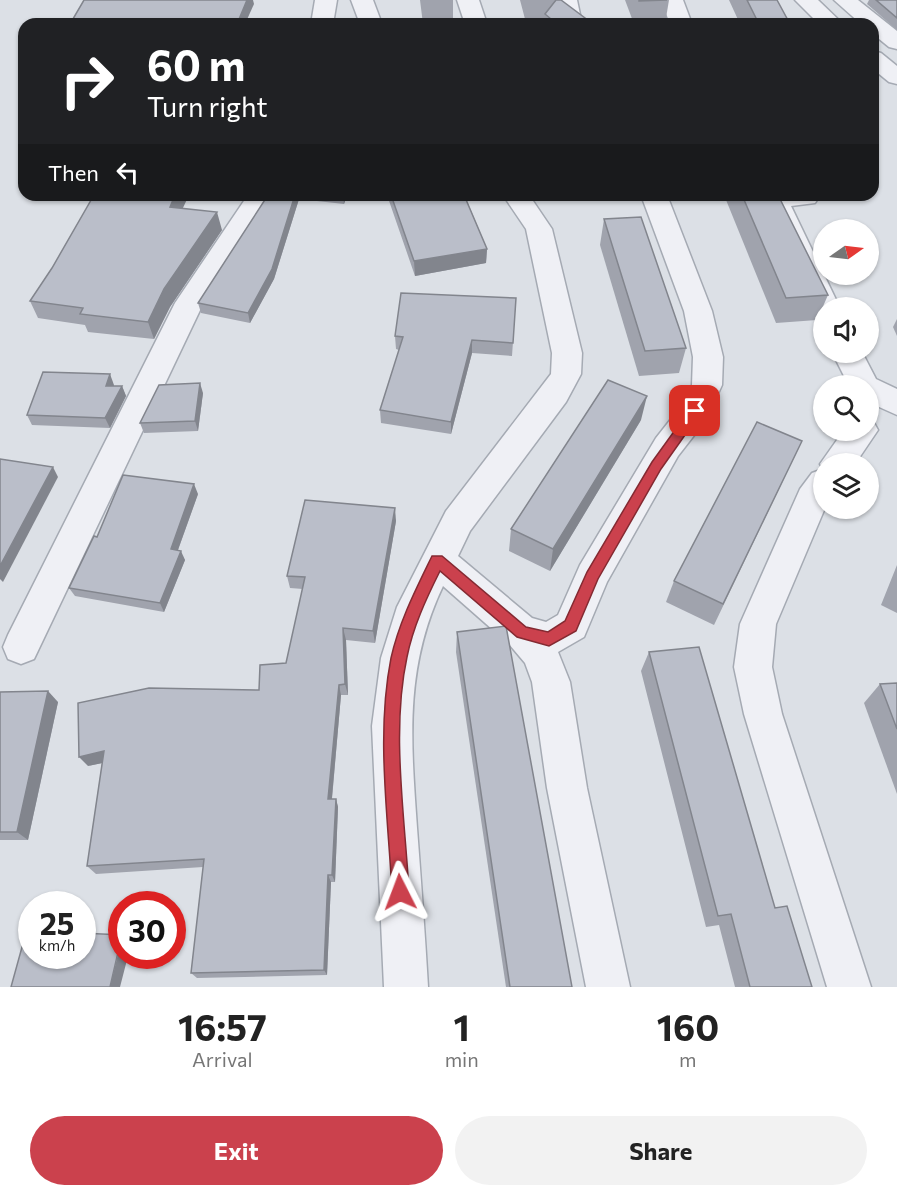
<!DOCTYPE html>
<style>
body{margin:0;font-family:Commissioner,sans-serif;background:#f2f2f2;color:#222;height:100vh;display:flex;flex-direction:column;font-size:22px;white-space:nowrap}
*{box-sizing:border-box;margin:0}
p{font-size:20px;color:#767676}
.icon{flex:none;width:33px;height:33px;fill:none;stroke:currentColor;stroke-width:2;stroke-linecap:round;stroke-linejoin:round}
.map{position:relative;height:987px;overflow:hidden}
.panel{display:flex;flex-direction:column;background:#fff;flex:1}
.panel>*{flex:none}
.top-card{position:absolute;left:18px;top:18px;width:861px;height:183px;border-radius:18px;box-shadow:0 2px 4px #0004;background:#202124;color:#fff;overflow:hidden}
.needle{width:39px;rotate:76deg}
.tools{position:absolute;left:813px;top:219px;display:grid;gap:12px}
.tools a{display:grid;place-items:center;width:66px;height:66px;border-radius:50%;background:#fff;box-shadow:0 2px 4px #0004;font-size:30px}
.speed{position:absolute;left:18px;top:891px;display:flex;gap:12px;font-size:30px;font-weight:700;text-align:center}
.speed>*{display:grid;place-content:center;width:78px;height:78px;border-radius:50%;background:#fff;box-shadow:0 2px 4px #0004;line-height:1}
.speed small{font-size:15px;font-weight:400}
.speed .limit{border:9px solid #d22;background:#fff;color:#111}
.pin{position:absolute;display:grid;place-items:center;width:51px;height:51px;color:#fff;margin:-26px;border-radius:12px;box-shadow:0 3px 9px #0006}
.me{position:absolute;width:66px;margin:-33px;rotate:357deg;stroke-linejoin:round;filter:drop-shadow(0 0 4px #0008)}
.turn{display:flex;align-items:center;gap:21px;height:126px;padding:0 30px;font-size:27px}
.turn .icon{width:78px;height:78px;stroke-width:2.5}
.turn b{display:block;font-size:42px;line-height:51px}
.then{display:flex;align-items:center;height:57px;padding:0 30px;background:#0003;gap:12px;font-size:22px}
.eta{display:flex;justify-content:space-evenly;align-items:center;height:102px;text-align:center}
.eta b{font-size:36px;font-weight:700;line-height:42px}
.cta{display:flex;gap:12px;margin-top:auto;padding:12px 30px}
.cta a{flex:1;height:69px;border-radius:36px;background:#cb414d;color:#fff;font-size:24px;font-weight:700;line-height:69px;text-align:center}
.cta a+a{background:#f2f2f2;color:#222}
.map>svg:first-child{display:block}
.lines{fill:none;stroke-linecap:round;stroke-linejoin:round}
.minor-casing{stroke:#a5aab3;stroke-width:3}
.minor{fill:#eff0f5;fill-rule:evenodd}
.wall{fill:#a0a3ad}
.shaded-wall{fill:#82858d}
.building{fill:#babec9;stroke:#82858d;stroke-width:1.5}
.route{fill:#cb414d;stroke:#842a32;stroke-width:1.5}
</style>
<div class="map">
<svg width="897" height="987" viewBox="0 0 897 987">
<rect width="100%" height="100%" fill="#dce0e6"/>
<g class="lines">
<!-- minor casing -->
<g class="minor-casing">
<g id="minor">
<polygon points="315,0 337,0 333,24 311,24"/>
<polygon points="351,0 373,0 382,24 360,24"/>
<polygon points="457,0 479,0 487,24 465,24"/>
<polygon points="555,0 577,0 582,24 560,24"/>
<polygon points="661,0 683,0 692,24 670,24"/>
<polygon points="795,0 818,0 843,24 819,24"/>
<polygon points="834,0 858,0 897,31 897,49 889,47 873,34 873,24 861,24"/>
<polygon points="873,51 881,53 897,66 897,84 889,82 873,69"/>
<polygon points="248,195 274,195 202,306 34,659 21,664 8,659 3,647 8,635 175,303"/>
<path d="M503,195H529L552,229L582,353L581,374L566,402L470,531L458,556L532,618L546,622L558,615L580,565L656,438L682,405L692,385L693,357L684,311L641,195H667L712,311L723,357L722,385L706,420L678,456L607,582L584,637L558,652L570,682L587,788L630,987H586L547,788L532,682L525,663L509,644L443,586C404,668 411,741 417,828C421,881 425,934 428,987H384L372,726L381,658L397,607L446,511L551,374L552,353L526,229Z"/>
<polygon points="763,195 819,197 815,203 791,206 840,308 824,308 824,317 816,315 812,308 761,198"/>
<polygon points="832,352 862,352 876,379 897,389 897,415 868,402 868,386 849,386"/>
<polygon points="868,420 873,421 878,430 855,464 824,464 825,508 776,624 772,667 782,714 871,987 827,987 744,714 734,667 740,624 800,489 812,473 823,469 820,464 844,430 868,430"/>
</g>
</g>
<!-- minor -->
<use href="#minor" class="minor"/>
</g>
<!-- wall -->
<g class="wall">
<polygon points="420,0 453,0 453,23 423,24"/>
<polygon points="520,0 556,0 556,1 593,24 544,24 544,18 525,19"/>
<polygon points="625,0 669,0 665,24 634,24"/>
<polygon points="729,0 777,0 790,24 740,24"/>
<polygon points="869,0 897,0 897,30 867,4"/>
<polygon points="268,195 347,195 344,204 299,199 274,279 250,323 201,313 198,303"/>
<polygon points="387,195 466,195 465,196 487,249 486,263 415,276"/>
<polygon points="724,195 778,195 828,295 817,320 776,323"/>
<polygon points="183,208 222,230 170,307 154,339 88,332 85,325 38,318 30,301"/>
<polygon points="604,219 686,348 679,373 639,376 600,245"/>
<polygon points="516,298 512,356 472,353 451,434 381,423 380,410 399,350 396,349 395,336"/>
<polygon points="897,319 897,336 893,327"/>
<polygon points="114,385 114,386 122,386 126,396 110,428 32,425 27,415"/>
<polygon points="203,393 198,431 144,433 140,423"/>
<polygon points="641,420 550,571 509,551 511,529"/>
<polygon points="802,441 714,625 666,602 674,581"/>
<polygon points="198,494 178,550 185,560 164,612 75,596 69,588 97,537"/>
<polygon points="396,521 375,643 346,640 348,695 341,695 332,799 336,799 338,807 335,882 331,882 327,975 197,978 191,973 203,867 96,874 87,866 102,763 88,766 259,690 286,663 303,589 290,588 287,576"/>
<polygon points="897,565 897,613 881,605"/>
<polygon points="457,632 572,987 506,987 456,652"/>
<polygon points="649,652 775,908 812,987 735,987 719,925 706,927 641,671"/>
<polygon points="897,683 897,794 864,703 880,684"/>
<polygon points="0,692 58,702 28,840 0,840"/>
</g>
<!-- shaded-wall -->
<g class="shaded-wall">
<polygon points="247,0 253,0 254,4 245,24 237,24"/>
<polygon points="175,195 189,195 175,225 170,207"/>
<polygon points="295,195 298,195 299,199 274,279 250,323 248,313"/>
<polygon points="343,195 347,195 344,204"/>
<polygon points="217,212 222,230 170,307 154,339 148,322 164,289"/>
<polygon points="487,249 486,263 415,276 414,261"/>
<polygon points="472,340 472,353 451,434 451,422"/>
<polygon points="110,374 114,385 110,396 106,386"/>
<polygon points="200,383 203,393 198,431 195,421"/>
<polygon points="122,386 126,396 110,428 105,418"/>
<polygon points="647,396 641,420 550,571 553,549"/>
<polygon points="53,467 58,477 3,582 0,579 0,566"/>
<polygon points="194,484 198,494 175,558 171,549"/>
<polygon points="395,508 396,521 375,643 373,631"/>
<polygon points="181,551 185,560 164,612 160,603"/>
<polygon points="343,628 346,640 348,695 345,684"/>
<polygon points="339,685 341,695 331,808 328,799"/>
<polygon points="48,691 58,702 28,840 17,832"/>
<polygon points="104,751 112,761 88,766 79,757"/>
<polygon points="336,799 338,807 335,882 332,875"/>
<polygon points="328,875 331,882 327,975 324,970"/>
<polygon points="122,938 122,956 128,956 120,987 110,987"/>
</g>
<!-- building -->
<g class="building">
<polygon points="84,0 247,0 237,24 58,24 60,19 73,19"/>
<polygon points="556,0 561,0 593,24 557,24 545,14"/>
<polygon points="639,0 667,0 639,1"/>
<polygon points="747,0 777,0 790,24 759,24"/>
<polygon points="876,0 897,0 897,18"/>
<polygon points="94,195 175,195 170,207 217,212 164,289 148,322 80,314 83,308 30,301 52,268"/>
<polygon points="268,195 295,195 272,269 248,313 198,303"/>
<polygon points="391,195 464,195 487,249 414,261"/>
<polygon points="742,195 778,195 828,295 786,298"/>
<polygon points="641,217 686,348 645,351 604,219"/>
<polygon points="401,293 516,298 513,343 472,340 451,422 380,410 403,337 395,336"/>
<polygon points="43,372 110,374 106,386 122,386 105,418 27,415"/>
<polygon points="608,380 647,396 553,549 511,529"/>
<polygon points="200,383 195,421 140,423 159,385"/>
<polygon points="757,422 802,441 723,604 674,581"/>
<polygon points="0,459 53,467 0,566"/>
<polygon points="123,475 194,484 171,549 181,551 160,603 69,588 94,536 97,537"/>
<polygon points="305,500 395,508 373,631 343,628 345,684 339,685 328,799 336,799 332,875 328,875 324,970 191,973 204,859 87,866 104,751 79,757 78,703 149,688 259,690 260,665 286,663 305,577 287,576"/>
<polygon points="506,626 572,987 510,987 457,632"/>
<polygon points="699,647 775,908 787,906 812,987 750,987 731,914 718,916 649,652"/>
<polygon points="897,683 897,729 880,684"/>
<polygon points="48,691 17,832 0,832 0,692"/>
<polygon points="27,929 32,929 32,956 82,956 82,933 122,935 110,987 11,987"/>
</g>
<!-- route -->
<path class="route" d="M695,407L702,411L661,469L598,579L576,631L549,646L517,637L440,571C426,599 413,627 407,657C391,731 405,817 409,892L407,898L400,901L394,898L392,892C388,815 376,734 391,658C399,622 416,589 432,556H442L526,627L548,632L565,621L587,572L652,462L691,408Z"/>
</svg>
<div class="tools">
<a><svg class="needle" viewBox="-14 -14 28 28"><path d="M0-13l5 13h-10z" fill="#e53935"/><path d="M0 13l5-13h-10z" fill="#767676"/></svg></a>
<a><svg class="icon" aria-label="sound" viewBox="0 0 24 24"><path d="M4 9h4l5-4v14l-5-4H4zM17 9q2 3 0 6"/></svg></a>
<a><svg class="icon" aria-label="search" viewBox="0 0 24 24"><circle cx="10" cy="10" r="6"/><path d="M15 15l6 6"/></svg></a>
<a><svg class="icon" aria-label="layers" viewBox="0 0 24 24"><path d="M12 4l9 5-9 5-9-5zM3 14l9 5 9-5"/></svg></a>
</div>
<div class="speed"><div>25<small>km/h</small></div><div class="limit">30</div></div>
<div class="pin" style="left:695px;top:411px;background:#d93025"><svg class="icon" aria-label="arrive" viewBox="0 0 24 24"><path d="M6 21V4h12l-3 4 3 4H6"/></svg></div>
<svg class="me" style="left:400px;top:892px" viewBox="-20 -20 40 40"><path d="M0-17L14 15 0 8-14 15z" fill="#cb414d" stroke="#fff" stroke-width="4"/></svg>
<div class="top-card">
<div class="turn"><svg class="icon" aria-label="right" viewBox="0 0 24 24"><path d="M7 20v-9h11M14 6l5 5-5 5"/></svg><div><b>60 m</b>Turn right</div></div>
<div class="then">Then<svg class="icon" aria-label="left" viewBox="0 0 24 24"><path d="M17 20v-9H6M10 6l-5 5 5 5"/></svg></div>
</div>
</div>
<section class="panel">
<div class="eta">
<div><b>16:57</b><p>Arrival</p></div>
<div><b>1</b><p>min</p></div>
<div><b>160</b><p>m</p></div>
</div>
<div class="cta"><a>Exit</a><a>Share</a></div>
</section>
